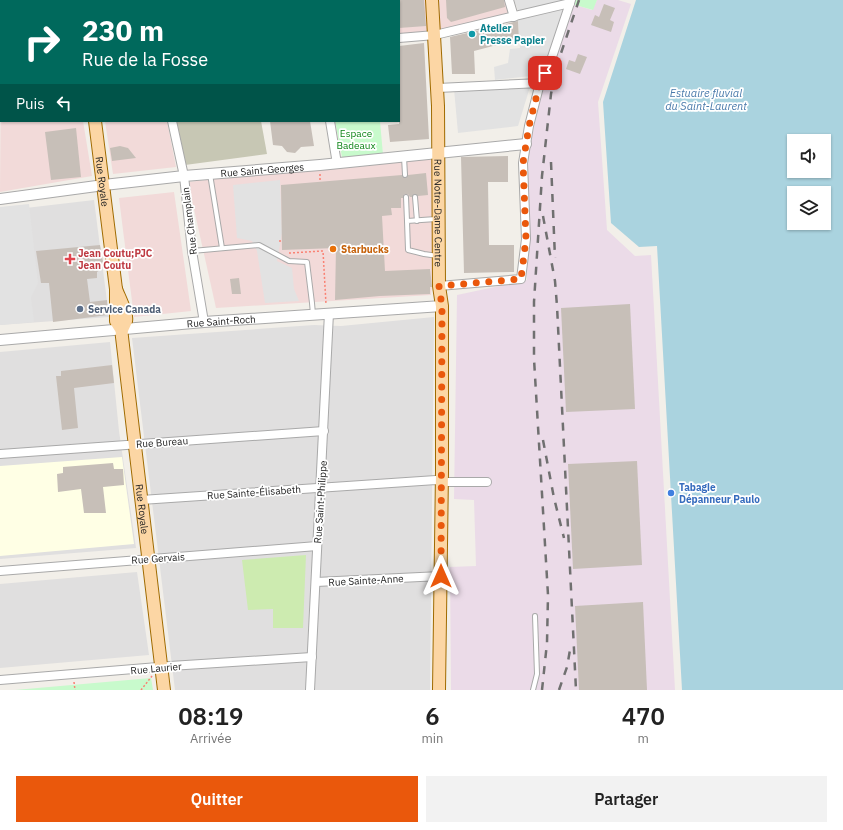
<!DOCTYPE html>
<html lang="fr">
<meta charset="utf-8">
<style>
body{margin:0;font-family:"IBM Plex Sans",sans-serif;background:#f2f2f2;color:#222;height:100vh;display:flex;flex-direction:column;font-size:15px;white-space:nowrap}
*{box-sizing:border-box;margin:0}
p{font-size:13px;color:#767676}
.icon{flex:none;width:22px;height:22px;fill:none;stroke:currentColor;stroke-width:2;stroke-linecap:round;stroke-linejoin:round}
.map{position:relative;height:690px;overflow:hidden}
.details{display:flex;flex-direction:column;background:#fff;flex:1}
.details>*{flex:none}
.hud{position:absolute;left:0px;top:0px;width:400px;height:122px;box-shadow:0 1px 3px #0004;background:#00695c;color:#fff;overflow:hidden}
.controls{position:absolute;left:787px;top:134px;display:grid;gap:8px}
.controls a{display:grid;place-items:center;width:44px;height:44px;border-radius:0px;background:#fff;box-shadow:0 1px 3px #0004;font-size:20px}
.pin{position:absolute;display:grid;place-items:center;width:34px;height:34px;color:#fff;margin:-17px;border-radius:8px;box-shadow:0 2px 6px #0006}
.me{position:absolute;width:44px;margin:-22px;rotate:0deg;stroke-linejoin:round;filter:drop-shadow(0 0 3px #0008)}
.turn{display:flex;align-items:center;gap:14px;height:84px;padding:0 16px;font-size:18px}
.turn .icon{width:52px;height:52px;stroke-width:2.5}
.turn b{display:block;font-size:28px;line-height:34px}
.then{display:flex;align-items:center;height:38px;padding:0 16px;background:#0003;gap:8px;font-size:15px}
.eta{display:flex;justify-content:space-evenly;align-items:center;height:68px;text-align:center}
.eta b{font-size:24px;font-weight:600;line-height:28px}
.cta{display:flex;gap:8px;margin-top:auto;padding:8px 16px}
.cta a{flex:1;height:46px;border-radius:0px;background:#ea580c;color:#fff;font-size:16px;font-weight:600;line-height:46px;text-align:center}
.cta a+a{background:#f2f2f2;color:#222}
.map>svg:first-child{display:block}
.residential{fill:#e0dfdf}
.commercial{fill:#f2dad9}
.industrial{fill:#ebdbe8}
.education{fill:#ffffe5}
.construction{fill:#c7c7b4}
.grass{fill:#cdebb0}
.park{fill:#c8facc}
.parking{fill:#e2e2e2}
.water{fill:#aad3df;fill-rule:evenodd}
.building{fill:#c7bfb8}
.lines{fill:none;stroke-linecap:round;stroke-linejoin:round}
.service-casing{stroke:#a9a9a9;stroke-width:6}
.minor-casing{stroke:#a9a9a9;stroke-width:10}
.tertiary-casing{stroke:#a9a9a9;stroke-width:12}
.secondary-casing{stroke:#707d05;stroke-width:13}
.primary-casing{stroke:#a06b00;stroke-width:14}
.path{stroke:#fa8072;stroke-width:1.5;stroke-dasharray:2 2;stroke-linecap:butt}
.service{stroke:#fff;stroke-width:4}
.minor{stroke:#fff;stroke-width:8}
.tertiary{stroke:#fff;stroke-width:10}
.secondary{stroke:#f7fabf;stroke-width:11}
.primary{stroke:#fcd6a4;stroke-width:12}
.rail{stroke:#707070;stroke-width:2.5;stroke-dasharray:8 8;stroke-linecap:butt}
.route{stroke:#ea580c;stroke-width:7;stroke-dasharray:0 12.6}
.culture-dot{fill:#0f9aa8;stroke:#fff;stroke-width:1.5}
.food-dot{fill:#e8710a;stroke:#fff;stroke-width:1.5}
.health-dot{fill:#e0444e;stroke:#fff;stroke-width:1.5}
.service-dot{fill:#5c6f8a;stroke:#fff;stroke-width:1.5}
.shop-dot{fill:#3f7fe0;stroke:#fff;stroke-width:1.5}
.labels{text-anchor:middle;stroke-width:3.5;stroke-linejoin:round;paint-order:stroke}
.culture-label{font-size:10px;font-weight:bold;fill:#0d838f;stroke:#fff;text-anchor:start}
.park-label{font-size:10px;fill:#0c8416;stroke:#fff}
.street-label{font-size:10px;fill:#222;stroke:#fff}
.food-label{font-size:10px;font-weight:bold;fill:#c56008;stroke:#fff;text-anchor:start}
.health-label{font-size:10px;font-weight:bold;fill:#be3a42;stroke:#fff;text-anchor:start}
.service-label{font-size:10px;font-weight:bold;fill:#4e5e75;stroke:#fff;text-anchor:start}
.shop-label{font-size:10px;font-weight:bold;fill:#366cbe;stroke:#fff;text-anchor:start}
.water-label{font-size:11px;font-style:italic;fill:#4a7aab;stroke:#fff}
</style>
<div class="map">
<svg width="843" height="690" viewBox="0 0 843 690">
<rect width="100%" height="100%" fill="#f2efe9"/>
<!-- residential -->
<g class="residential">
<polygon points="94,200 109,317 0,325 0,211"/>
<polygon points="434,317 430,690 175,690 132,338 314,325 341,326"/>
<polygon points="110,342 119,431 136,548 0,559 0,352"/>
<polygon points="137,572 149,655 0,668 0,584"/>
</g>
<!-- commercial -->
<g class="commercial">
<polygon points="169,0 432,0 434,35 399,37 399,1 167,1"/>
<polygon points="433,0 513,0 519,16 435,35"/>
<polygon points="1,64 1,121 83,121 92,176 0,192"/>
<polygon points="105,121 167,121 176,167 113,174"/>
<polygon points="443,154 431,295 216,308 188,182"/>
<polygon points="174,192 191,311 134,317 119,198"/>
</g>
<!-- industrial -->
<polygon class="industrial" points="597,0 618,0 631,4 598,102 607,230 635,256 651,255 675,690 451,690 450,567 476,566 474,500 454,499 457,295 527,280 526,165 543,85 572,4 592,10"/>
<!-- education -->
<polygon class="education" points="122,457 134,544 0,556 0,466"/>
<!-- construction -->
<polygon class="construction" points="174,121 261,121 267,154 185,165"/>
<!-- grass -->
<polygon class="grass" points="306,555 303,628 273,628 273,609 248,610 242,560"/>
<!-- park -->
<g class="park">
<polygon points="574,0 597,0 593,10 572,4"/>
<polygon points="335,121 380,121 383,155 342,157"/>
<polygon points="151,678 153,690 15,690"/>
</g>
<!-- parking -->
<g class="parking">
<polygon points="514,0 570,0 520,16"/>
<polygon points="568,7 540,75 495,80 494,67 508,63 510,49 520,48 518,20"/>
<polygon points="530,87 518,126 458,133 454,89"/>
<polygon points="280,180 282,233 277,261 292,268 294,289 299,301 265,303 257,251 252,241 237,238 233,185"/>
<polygon points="29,204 38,283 31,297 34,322 0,325 0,207"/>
</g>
<!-- water -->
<path class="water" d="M636,0H843V690H682L657,246L639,247L611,223L603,102ZM794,141H824V171H794ZM794,193H824V223H794Z"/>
<!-- building -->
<g class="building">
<polygon points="399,0 424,0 426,26 399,28"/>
<polygon points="446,0 504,0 505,7 451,22 447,18"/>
<polygon points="604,4 615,8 610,20 614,22 611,32 591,25 595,15 599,17"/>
<polygon points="518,21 519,39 474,51 475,74 452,74 450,37"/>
<polygon points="424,43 429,139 390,142 388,125 399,124 399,46"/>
<polygon points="578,54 587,57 580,74 566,69 569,60 575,62"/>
<polygon points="270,121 310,121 314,146 301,147 295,153 287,152 282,146 273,145"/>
<polygon points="76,128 81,177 51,180 45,132"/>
<polygon points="120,146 128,148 136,158 112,161 110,148"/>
<polygon points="508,156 508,182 488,182 489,245 514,245 514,272 464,273 461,157"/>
<polygon points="426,173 428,195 418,196 414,194 412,197 410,197 408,194 404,194 403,198 401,198 401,208 391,208 392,215 382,216 385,271 430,269 432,287 430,287 430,294 380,296 335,300 336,248 282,250 281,185 402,175 403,178 406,178 408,175"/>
<polygon points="100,245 104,267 97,272 97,278 87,279 90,302 107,300 108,315 53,322 49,283 41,283 36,251"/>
<polygon points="239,278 241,294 232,294 230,279"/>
<polygon points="630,304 635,409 566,412 561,308"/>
<polygon points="112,365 114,383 74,388 78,428 62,430 56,376 61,376 61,371"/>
<polygon points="637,461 642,565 573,569 568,464"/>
<polygon points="113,463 114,469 123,469 124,485 103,487 106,513 84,513 81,489 58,492 57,474 63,473 63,467"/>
<polygon points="643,602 647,690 579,690 575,606"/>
</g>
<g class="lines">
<!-- service casing -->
<g class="service-casing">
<g id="service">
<polyline points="404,157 405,175"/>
<polyline points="210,174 222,248"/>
<polyline points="406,197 407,221"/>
<polyline points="415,197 417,221"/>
<polyline points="436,219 407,221 408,250 424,254 438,256"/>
<polyline points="192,251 259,245 289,261 307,262 312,303 313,314"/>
<polyline points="533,690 537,674 535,616"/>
</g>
</g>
<!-- minor casing -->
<g class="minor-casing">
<g id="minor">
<polyline points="309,0 309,1"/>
<polyline points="509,0 514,17"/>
<polyline points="149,1 152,0"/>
<polyline points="399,38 435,35 570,3"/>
<polyline points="438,88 540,83"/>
<polyline points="172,121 184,176 192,251 204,322"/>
<polyline points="330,121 337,164"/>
<polyline points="439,286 521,279 526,239 523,163 529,126 540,83 550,63 571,0"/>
<polyline points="0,454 324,431"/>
<polyline points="141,500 436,480 447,482 487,482"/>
<polyline points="0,571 317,546"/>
<polyline points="316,582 441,576"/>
<polyline points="0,680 170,666 312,657"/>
<polyline points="310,690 329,313"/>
</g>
</g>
<!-- tertiary casing -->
<g class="tertiary-casing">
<g id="tertiary">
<path id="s1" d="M0,199L104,185L184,176L320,165L526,144"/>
<path id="s2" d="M0,340L204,322L442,306"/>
</g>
</g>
<!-- secondary casing -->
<g class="secondary-casing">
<polyline id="secondary" points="0,54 1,54"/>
</g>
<!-- primary casing -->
<g class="primary-casing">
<g id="primary">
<polyline points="78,0 78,1"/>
<path id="s3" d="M432,0L438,106L439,286L442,306V472L439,690"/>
<path id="s4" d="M95,121L116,289V321L121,329"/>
<path id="s5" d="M116,289C119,297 128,314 126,321C123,328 121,329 122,337L164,690"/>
</g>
</g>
<!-- path -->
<g class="path">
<polyline points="320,174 320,182"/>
<polyline points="279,241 282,241"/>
<polyline points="289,253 323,251 326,304"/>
<polyline points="74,682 75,690"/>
<polyline points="141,690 152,676"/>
</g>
<!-- service -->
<use href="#service" class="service"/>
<!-- minor -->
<use href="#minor" class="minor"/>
<!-- tertiary -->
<use href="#tertiary" class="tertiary"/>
<!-- secondary -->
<use href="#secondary" class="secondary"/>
<!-- primary -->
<use href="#primary" class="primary"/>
<!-- rail -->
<g class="rail">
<polyline points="551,162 555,258"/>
<polyline points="543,216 555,281 557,306 576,690"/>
<polyline points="543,440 554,498 564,538"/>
<polyline points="542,690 547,643 548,595 534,359 534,302 542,176 551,94 557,65 579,0"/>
<polyline points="559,690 567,667 570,650"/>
</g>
</g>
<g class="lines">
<!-- route -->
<polyline class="route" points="441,576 442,306 439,286 521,279 526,239 523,163 529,126 540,83 545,73"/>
</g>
<!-- markers -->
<circle class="culture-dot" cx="472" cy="34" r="4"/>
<circle class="food-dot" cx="333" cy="249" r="4"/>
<path class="health-dot" d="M68 253h4v4h4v4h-4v4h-4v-4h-4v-4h4z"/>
<circle class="service-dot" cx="80" cy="309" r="4"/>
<circle class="shop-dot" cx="671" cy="493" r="4"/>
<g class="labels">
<!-- culture labels -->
<g class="culture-label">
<text x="480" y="32">Atelier<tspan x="480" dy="12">Presse Papier</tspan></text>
</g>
<!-- park labels -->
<g class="park-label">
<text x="356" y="137">Espace<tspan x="356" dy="12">Badeaux</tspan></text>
</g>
<!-- street labels -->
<g class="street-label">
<text dy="4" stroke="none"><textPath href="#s1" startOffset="264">Rue Saint-Georges</textPath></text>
<text dy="4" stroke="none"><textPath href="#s4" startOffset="61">Rue Royale</textPath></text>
<text dy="4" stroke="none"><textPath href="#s3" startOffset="213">Rue Notre-Dame Centre</textPath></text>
<text transform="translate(189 221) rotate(-97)" y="4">Rue Champlain</text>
<text dy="4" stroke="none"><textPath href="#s2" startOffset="222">Rue Saint-Roch</textPath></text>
<text transform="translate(162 442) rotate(-4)" y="4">Rue Bureau</text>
<text transform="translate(254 492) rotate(-4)" y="4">Rue Sainte-Élisabeth</text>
<text transform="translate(320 502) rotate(-86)" y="4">Rue Saint-Philippe</text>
<text dy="4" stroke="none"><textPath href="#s5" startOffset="224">Rue Royale</textPath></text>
<text transform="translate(158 558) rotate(-4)" y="4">Rue Gervais</text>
<text transform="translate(366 580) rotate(-3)" y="4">Rue Sainte-Anne</text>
<text transform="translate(156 668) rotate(-5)" y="4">Rue Laurier</text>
</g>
<!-- food labels -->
<g class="food-label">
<text x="341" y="253">Starbucks</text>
</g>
<!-- health labels -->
<g class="health-label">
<text x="78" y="257">Jean Coutu;PJC<tspan x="78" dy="12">Jean Coutu</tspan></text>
</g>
<!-- service labels -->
<g class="service-label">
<text x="88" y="313">Service Canada</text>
</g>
<!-- shop labels -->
<g class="shop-label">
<text x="679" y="491">Tabagie<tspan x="679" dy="12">Dépanneur Paulo</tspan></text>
</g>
<!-- water labels -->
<g class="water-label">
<text x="706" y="97">Estuaire fluvial<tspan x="706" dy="13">du Saint-Laurent</tspan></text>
</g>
</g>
</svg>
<div class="controls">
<a><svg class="icon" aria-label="sound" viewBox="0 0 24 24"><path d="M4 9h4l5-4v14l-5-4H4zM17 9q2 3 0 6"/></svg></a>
<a><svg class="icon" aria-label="layers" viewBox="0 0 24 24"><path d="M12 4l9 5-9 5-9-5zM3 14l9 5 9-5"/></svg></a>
</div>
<div class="pin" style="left:545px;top:73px;background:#d93025"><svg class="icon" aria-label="arrive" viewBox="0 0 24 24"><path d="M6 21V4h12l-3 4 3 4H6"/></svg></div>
<svg class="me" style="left:441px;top:576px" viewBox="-20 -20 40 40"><path d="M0-17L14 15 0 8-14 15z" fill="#ea580c" stroke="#fff" stroke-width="4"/></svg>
<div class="hud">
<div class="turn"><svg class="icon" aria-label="right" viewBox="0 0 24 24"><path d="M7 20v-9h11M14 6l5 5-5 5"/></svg><div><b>230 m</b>Rue de la Fosse</div></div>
<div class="then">Puis<svg class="icon" aria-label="left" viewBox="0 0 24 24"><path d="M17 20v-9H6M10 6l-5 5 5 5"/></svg></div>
</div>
</div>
<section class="details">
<div class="eta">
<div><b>08:19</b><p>Arrivée</p></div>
<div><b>6</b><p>min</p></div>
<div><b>470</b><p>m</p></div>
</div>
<div class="cta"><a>Quitter</a><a>Partager</a></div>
</section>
